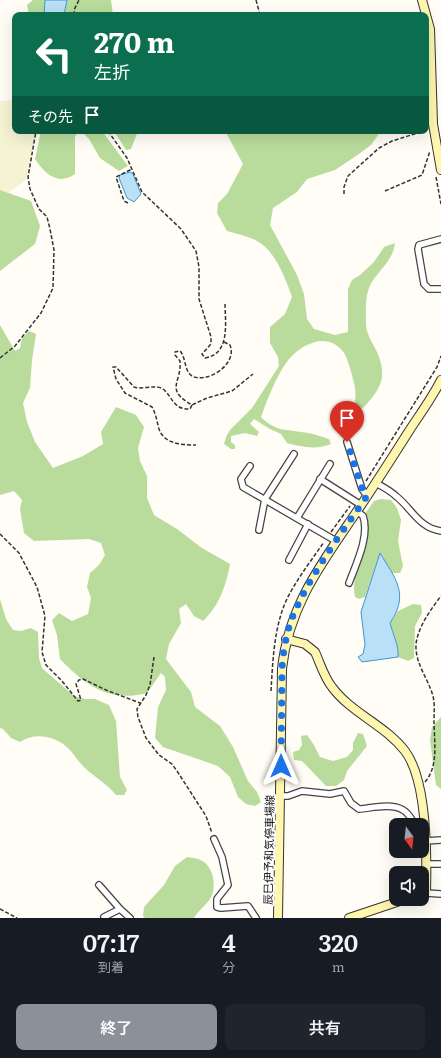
<!DOCTYPE html>
<html lang="ja">
<meta charset="utf-8">
<style>
body{margin:0;font-family:Literata,"Noto Sans JP",serif;background:#20242c;color:#f1f3f6;height:100vh;display:flex;flex-direction:column;font-size:15px;white-space:nowrap}
*{box-sizing:border-box;margin:0}
p{font-size:13px;color:#9ea1a6}
.icon{flex:none;width:22px;height:22px;fill:none;stroke:currentColor;stroke-width:2;stroke-linecap:round;stroke-linejoin:round}
.map{position:relative;height:918px;overflow:hidden}
.side{display:flex;flex-direction:column;background:#171b24;flex:1}
.side>*{flex:none}
.hud{position:absolute;left:12px;top:12px;width:417px;height:122px;border-radius:8px;box-shadow:0 4px 16px #0002;background:#0b6e4f;color:#fff;overflow:hidden}
.needle{width:26px;rotate:165deg}
.buttons{position:absolute;left:389px;top:818px;display:grid;gap:8px}
.buttons a{display:grid;place-items:center;width:40px;height:40px;border-radius:8px;background:#171b24;box-shadow:0 4px 16px #0002;font-size:20px}
.pin{position:absolute;display:grid;place-items:center;width:34px;height:34px;color:#fff;margin:-41px -17px;border-radius:50% 50% 50% 0;rotate:-45deg;box-shadow:0 0 4px #0007}
.pin .icon{rotate:45deg}
.me{position:absolute;width:44px;margin:-22px;rotate:0deg;stroke-linejoin:round;filter:drop-shadow(0 0 3px #0008)}
.turn{display:flex;align-items:center;gap:14px;height:84px;padding:0 16px;font-size:18px}
.turn .icon{width:52px;height:52px;stroke-width:2.5}
.turn b{display:block;font-size:28px;line-height:34px}
.then{display:flex;align-items:center;height:38px;padding:0 16px;background:#0003;gap:8px;font-size:15px}
.eta{display:flex;justify-content:space-evenly;align-items:center;height:68px;text-align:center}
.eta b{font-size:24px;font-weight:600;line-height:28px}
.cta{display:flex;gap:8px;margin-top:auto;padding:8px 16px}
.cta a{flex:1;height:46px;border-radius:8px;background:#8c9099;color:#fff;font-size:16px;font-weight:600;line-height:46px;text-align:center}
.cta a+a{background:#20242c;color:#f1f3f6}
.map>svg:first-child{display:block}
.farmland{fill:#f6f3d4}
.forest{fill:#b9dc9c}
.water{fill:#b9e0f7;stroke:#3f96cf}
.lines{fill:none;stroke-linecap:round;stroke-linejoin:round}
.street-casing{stroke:#444;stroke-width:8}
.secondary-casing{stroke:#333;stroke-width:10}
.path{stroke:#333;stroke-width:1.5;stroke-dasharray:4 2;stroke-linecap:butt}
.street{stroke:#fff;stroke-width:5.5}
.secondary{stroke:#fff6b0;stroke-width:8}
.route{stroke:#1a73e8;stroke-width:7;stroke-dasharray:0 12.6}
.labels{text-anchor:middle;stroke-width:4;stroke-linejoin:round;paint-order:stroke}
.street-label{font-size:11px;fill:#111;stroke:#fff}
</style>
<div class="map">
<svg width="441" height="918" viewBox="0 0 441 918">
<rect width="100%" height="100%" fill="#fffdf5"/>
<!-- farmland -->
<polygon class="farmland" points="15,100 15,131 36,131 26,180 8,193 0,190 0,101"/>
<!-- forest -->
<g class="forest">
<polygon points="33,0 45,0 44,15 29,15 27,5"/>
<polygon points="67,0 111,0 113,15 64,15"/>
<path d="M41,131H80L75,136V174C58,186 45,174 35,159Z"/>
<polygon points="81,131 102,131 128,166 119,171 100,158 89,139"/>
<polygon points="114,131 138,131 131,149 126,150"/>
<path d="M225,131H381L371,145L359,154L335,170L307,179L297,192L273,208L270,225L297,275L304,294L307,319L314,329L335,335L348,332V289L352,280L360,275L374,262L384,247L395,243C393,264 372,274 368,291C365,301 366,314 366,325C367,335 372,342 376,350C388,376 382,388 363,408L355,407C355,401 356,394 355,388C354,381 348,359 344,353C329,331 303,343 289,359C276,376 268,398 261,417C275,431 283,429 301,432C311,433 320,436 329,439L331,444C317,450 301,447 287,443L281,434L270,429L254,419L250,424L259,432L257,436L245,433L231,436V442L235,445V449H231L224,444L226,437L230,430L252,408L279,366L278,357L270,343V327L285,314L292,297C286,280 275,250 257,241C248,236 237,234 227,231L217,213L218,203L227,194L243,164Z"/>
<polygon points="0,190 31,201 40,226 35,244 0,271"/>
<path d="M0,325L15,351L20,348L22,338L29,331L36,334L32,360L30,388L23,403L27,422L35,442L53,468L83,456L103,444L101,432L116,407L136,415L144,427L138,448L140,461L147,476V498L154,515L177,529L202,548L230,564C226,585 220,605 203,621L194,616L186,604L179,609L181,623L169,644L166,659L191,692L195,707L220,726L233,747L248,781L257,792L261,802L255,806L246,804L238,797L230,777L218,766L163,747L155,738L158,707L166,690L165,677L161,673L147,693C109,703 85,685 60,659L57,635L52,620L59,613L72,621L88,614L91,598L87,587L90,573L99,565L105,555L101,543L89,539L34,541L24,533L20,509L22,500L14,491L0,495Z"/>
<path d="M381,499L391,500L397,508L401,520L398,541L403,566L400,573H392L380,553L365,597L359,599L355,597C349,569 373,545 365,514L374,501Z"/>
<path d="M0,599L6,619L13,630L21,631L31,628L38,632L39,658L42,668L74,696L85,699H95L109,705L116,721L120,777L127,790L124,795H116C107,784 96,778 86,769C78,762 72,750 63,744C51,735 32,733 20,742L11,738L3,729L0,728Z"/>
<path d="M413,604L421,605L422,613L415,626L414,658L408,661L398,657C399,645 393,635 390,623L398,611Z"/>
<polygon points="441,717 441,789 436,785 430,740 432,727"/>
<polygon points="358,733 363,734 367,746 347,771 344,780 336,786 326,786 302,761 294,760 293,752 299,750 302,745 301,736 307,735 314,745 320,757 333,761 347,757 353,750 353,743"/>
<path d="M187,857C193,858 199,858 204,862C214,869 217,889 210,899C205,906 198,911 194,918H145L143,916L144,907L164,885L175,866Z"/>
</g>
<!-- water -->
<g class="water">
<polygon points="45,0 67,0 64,15 44,15"/>
<polygon points="130,172 133,174 141,194 134,202 127,198 119,178 120,175"/>
<path d="M380,553C395,578 410,594 390,623C393,635 399,645 398,657L362,662L358,657L363,654L365,645L361,612Z"/>
</g>
<g class="lines">
<!-- street casing -->
<g class="street-casing">
<g id="street">
<polyline points="441,239 419,245 418,249 424,284 429,289 441,289"/>
<polyline points="347,442 362,489 367,496"/>
<polyline points="250,466 241,479 243,487 336,541"/>
<polyline points="320,479 361,505"/>
<path d="M376,483C383,487 391,491 397,497C412,509 419,528 441,531"/>
<polyline points="297,518 330,464"/>
<polyline points="259,530 265,499 294,454"/>
<polyline points="289,560 308,524"/>
<path d="M349,583C356,564 370,536 363,516L357,511"/>
<path d="M281,796H288L302,791L330,794L344,791L351,803L359,809C372,808 391,803 403,810C409,813 412,820 415,825"/>
<polyline points="214,839 222,857 228,885 217,899 217,907 221,908 248,906 256,918"/>
<polyline points="425,841 441,840"/>
<polyline points="426,864 441,864"/>
<polyline points="99,885 120,909 130,918"/>
<polyline points="426,893 441,894"/>
<polyline points="104,917 120,909"/>
</g>
</g>
<!-- secondary casing -->
<g class="secondary-casing">
<g id="secondary">
<polyline points="422,0 430,29 433,124 441,170"/>
<path d="M286,639L305,644L315,652C320,663 324,677 332,687C351,713 385,725 405,751C427,780 427,856 426,893L422,894"/>
<path d="M278,918L282,669C288,610 318,568 351,520C371,491 390,461 409,431C420,414 432,398 441,380"/>
<polyline points="349,918 406,899"/>
</g>
</g>
<!-- path -->
<g class="path">
<polyline points="256,0 260,15"/>
<polyline points="75,15 74,10 79,0"/>
<path d="M108,131L127,158L142,192L181,229L196,251L199,267V299L211,337V344L202,354L205,358C231,354 225,321 225,303"/>
<polyline points="436,177 441,204"/>
<polyline points="385,191 422,175 430,151"/>
<polyline points="344,194 344,187 348,176 379,148 392,141 424,131"/>
<polyline points="128,203 124,201 116,177 132,169"/>
<path d="M224,342L230,345C238,365 206,384 192,376C184,371 186,357 180,351L175,352V355L180,361C182,383 164,389 192,405L194,404L207,398L232,391L253,374"/>
<polyline points="0,358 15,346 41,313 53,288 54,250 50,229 47,217 39,209 30,189 28,177 36,131"/>
<path d="M192,405L190,409C173,410 173,397 163,389C155,384 143,390 134,387L116,367H113L116,379L125,393L152,407C156,414 157,422 159,429C164,444 182,445 196,445"/>
<polyline points="366,481 437,367 441,356"/>
<polyline points="331,532 350,506"/>
<polyline points="0,534 19,553 37,587 45,616 42,652 46,665 62,681 78,701 81,700 76,684 79,680 83,679 106,690 140,703"/>
<polyline points="154,657 150,685 146,695 137,709 138,717 146,738 159,755 172,764 177,771 206,816 212,833"/>
<path d="M271,691C273,658 274,622 290,593C300,575 313,558 324,542"/>
<path d="M425,782C439,766 434,741 434,720C434,712 435,705 433,696C428,678 415,664 416,644C418,627 431,609 441,596"/>
<polyline points="0,909 17,918"/>
</g>
<!-- street -->
<use href="#street" class="street"/>
<!-- secondary -->
<use href="#secondary" class="secondary"/>
</g>
<g class="lines">
<!-- route -->
<path class="route" d="M281,766L282,669C283,652 286,634 292,618C308,578 342,532 367,496L362,488L347,442"/>
</g>
<g class="labels">
<!-- street labels -->
<g class="street-label">
<text transform="translate(269 850) rotate(-89)" y="4">辰巳伊予和気停車場線</text>
</g>
</g>
</svg>
<div class="buttons">
<a><svg class="needle" viewBox="-14 -14 28 28"><path d="M0-13l5 13h-10z" fill="#e53935"/><path d="M0 13l5-13h-10z" fill="#9ea1a6"/></svg></a>
<a><svg class="icon" aria-label="sound" viewBox="0 0 24 24"><path d="M4 9h4l5-4v14l-5-4H4zM17 9q2 3 0 6"/></svg></a>
</div>
<div class="pin" style="left:347px;top:442px;background:#d93025"><svg class="icon" aria-label="arrive" viewBox="0 0 24 24"><path d="M6 21V4h12l-3 4 3 4H6"/></svg></div>
<svg class="me" style="left:281px;top:766px" viewBox="-20 -20 40 40"><path d="M0-17L14 15 0 8-14 15z" fill="#1a73e8" stroke="#fff" stroke-width="4"/></svg>
<div class="hud">
<div class="turn"><svg class="icon" aria-label="left" viewBox="0 0 24 24"><path d="M17 20v-9H6M10 6l-5 5 5 5"/></svg><div><b>270 m</b>左折</div></div>
<div class="then">その先<svg class="icon" aria-label="arrive" viewBox="0 0 24 24"><path d="M6 21V4h12l-3 4 3 4H6"/></svg></div>
</div>
</div>
<section class="side">
<div class="eta">
<div><b>07:17</b><p>到着</p></div>
<div><b>4</b><p>分</p></div>
<div><b>320</b><p>m</p></div>
</div>
<div class="cta"><a>終了</a><a>共有</a></div>
</section>
